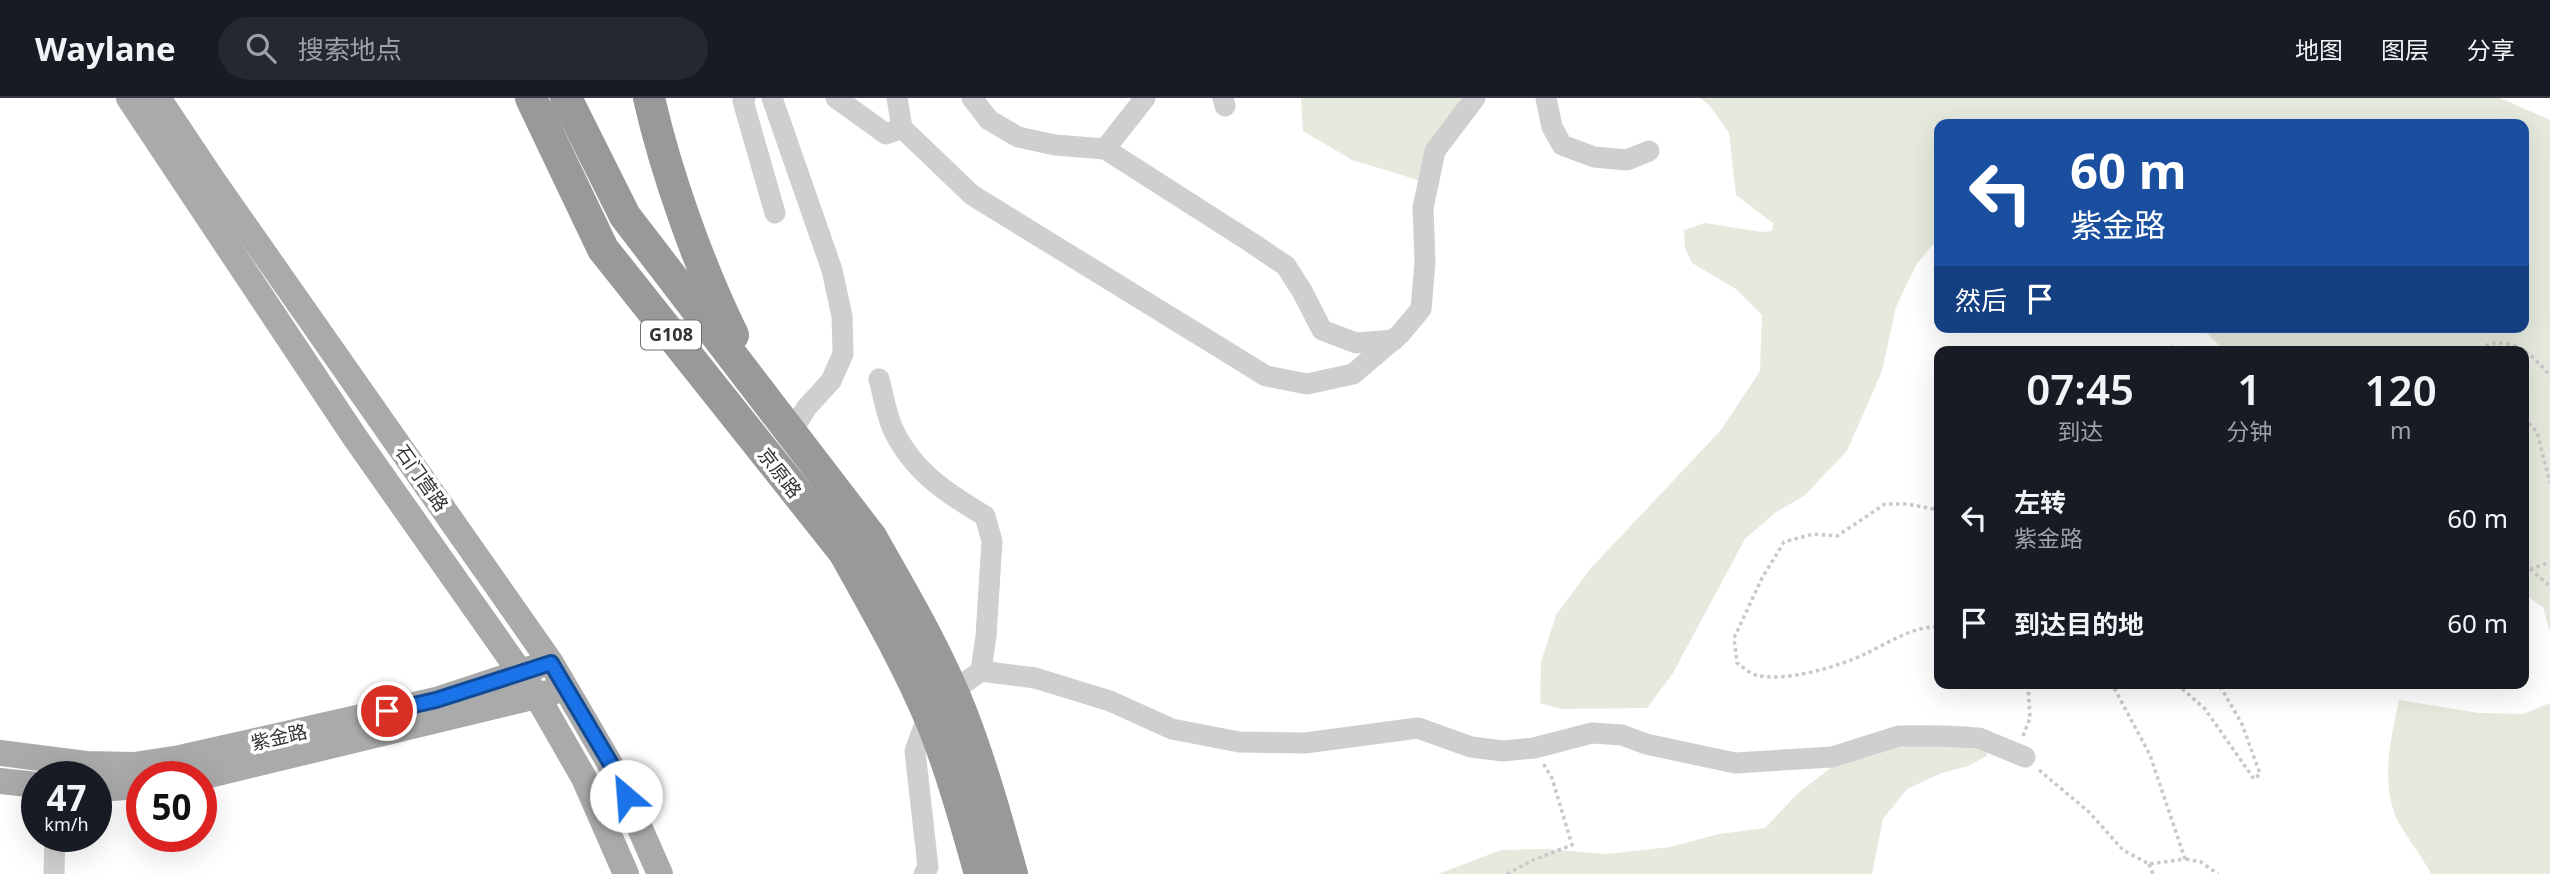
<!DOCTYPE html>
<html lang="zh">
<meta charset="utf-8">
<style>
body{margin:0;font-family:"Noto Sans","Noto Sans SC",sans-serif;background:#242831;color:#f1f3f6;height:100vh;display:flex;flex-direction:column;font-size:26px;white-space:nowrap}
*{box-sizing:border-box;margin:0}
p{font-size:23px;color:#9ea1a6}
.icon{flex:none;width:38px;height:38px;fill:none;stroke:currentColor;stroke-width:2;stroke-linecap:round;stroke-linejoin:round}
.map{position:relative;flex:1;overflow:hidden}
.side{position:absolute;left:1934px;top:248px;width:595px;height:343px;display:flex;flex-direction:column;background:#171b24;border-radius:14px;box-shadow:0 7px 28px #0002}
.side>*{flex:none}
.banner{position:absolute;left:1934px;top:21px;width:595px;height:214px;border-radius:14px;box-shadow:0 7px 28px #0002;background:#1a4fa0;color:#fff;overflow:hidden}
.speed{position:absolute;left:21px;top:663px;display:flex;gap:14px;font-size:35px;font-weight:700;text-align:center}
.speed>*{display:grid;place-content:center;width:91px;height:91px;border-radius:50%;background:#171b24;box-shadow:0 7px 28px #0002;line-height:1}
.speed small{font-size:18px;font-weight:400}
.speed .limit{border:10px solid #d22;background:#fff;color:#111}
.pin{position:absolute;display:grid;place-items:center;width:60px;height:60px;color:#fff;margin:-30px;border:4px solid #fff;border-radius:50%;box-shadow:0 2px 7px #0007}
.me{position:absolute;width:77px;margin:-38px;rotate:333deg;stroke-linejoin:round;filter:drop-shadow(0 0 5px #0008)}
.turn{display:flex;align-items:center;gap:24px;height:147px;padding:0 21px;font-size:32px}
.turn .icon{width:91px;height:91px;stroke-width:2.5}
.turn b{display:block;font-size:49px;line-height:60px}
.then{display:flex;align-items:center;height:66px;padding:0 21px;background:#0003;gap:14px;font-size:26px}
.eta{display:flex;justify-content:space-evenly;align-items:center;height:119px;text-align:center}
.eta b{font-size:42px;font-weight:600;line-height:49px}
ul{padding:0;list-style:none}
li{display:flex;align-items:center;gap:21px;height:105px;padding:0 21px}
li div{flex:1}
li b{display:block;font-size:26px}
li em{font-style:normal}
header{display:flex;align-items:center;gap:42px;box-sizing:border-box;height:98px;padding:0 35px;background:#171b24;border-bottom:2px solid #363941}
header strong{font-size:33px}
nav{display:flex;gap:38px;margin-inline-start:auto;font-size:24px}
.search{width:490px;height:63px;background:#242831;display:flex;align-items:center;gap:18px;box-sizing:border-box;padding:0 24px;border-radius:38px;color:#9ea1a6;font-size:26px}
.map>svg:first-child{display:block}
.green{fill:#e6eade}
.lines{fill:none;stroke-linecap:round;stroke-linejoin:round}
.path{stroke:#c9c9c9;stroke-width:3.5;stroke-dasharray:3.5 3.5;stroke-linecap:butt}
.minor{stroke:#cfcfcf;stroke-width:21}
.major{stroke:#aaa;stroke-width:26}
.highway{stroke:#999;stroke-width:32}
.highway-bridge{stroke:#999;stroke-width:32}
.route-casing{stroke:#114b97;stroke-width:18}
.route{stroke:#1a73e8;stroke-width:12}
.labels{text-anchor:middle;stroke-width:7;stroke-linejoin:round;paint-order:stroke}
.shield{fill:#fff;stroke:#707070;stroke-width:2}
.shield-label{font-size:18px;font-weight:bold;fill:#323232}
.street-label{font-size:19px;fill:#323232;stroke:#fff}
</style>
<header>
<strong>Waylane</strong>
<div class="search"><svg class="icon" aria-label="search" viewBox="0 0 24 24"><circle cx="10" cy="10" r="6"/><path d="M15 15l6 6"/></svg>搜索地点</div>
<nav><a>地图</a><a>图层</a><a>分享</a></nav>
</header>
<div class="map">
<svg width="2550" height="776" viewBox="0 0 2550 776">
<rect width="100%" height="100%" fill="#fff"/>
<!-- green -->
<g class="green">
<polygon points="1301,0 1463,0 1424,84 1352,62 1303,33"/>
<polygon points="1700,0 2500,0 2550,22 2550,534 2543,509 2524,496 2524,254 2226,254 2206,234 2190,229 2524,229 2524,26 1939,26 1939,139 1916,167 1896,209 1882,273 1847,353 1804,398 1776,414 1745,441 1673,575 1647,610 1561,611 1540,605 1541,564 1556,517 1590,471 1721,332 1760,273 1762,217 1736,191 1692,165 1685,151 1684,132 1705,125 1762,134 1771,133 1774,126 1736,97 1729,35 1709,7"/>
<path d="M2399,602L2479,615L2523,616L2550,605V776H2431C2422,758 2409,743 2399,725C2379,688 2391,640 2399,602Z"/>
<polygon points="1907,627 1968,628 1987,637 1987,658 1968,668 1942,675 1907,691 1883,721 1872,776 1438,776 1501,752 1546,751 1607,756 1670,749 1719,736 1765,730 1797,696 1838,664 1870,643"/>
</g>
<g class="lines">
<!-- path -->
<g class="path">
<polyline points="2122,254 2176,249 2192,254"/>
<path d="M2473,254C2506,233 2529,252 2550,278"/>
<polyline points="2524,320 2537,334 2550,385"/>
<path d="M1939,416L1934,411L1907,406H1885L1837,438L1813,436L1784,444L1762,480L1734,540L1737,565C1743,569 1749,575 1756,577C1784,585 1841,568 1867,555C1888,545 1915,527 1939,529"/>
<polyline points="2524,467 2530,471 2550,464"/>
<polyline points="2530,471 2550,488"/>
<polyline points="2177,586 2205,611 2254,681 2260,676 2242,626 2219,586"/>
<polyline points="2023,638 2030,620 2028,586"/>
<polyline points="2039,672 2089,714 2123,752 2149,766 2185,761 2150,657 2112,586"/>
<polyline points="2186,761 2201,764 2218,776"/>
<polyline points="2149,766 2153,776"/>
<polyline points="1507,776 1533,762 1572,747 1552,680 1543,665"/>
</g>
<!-- minor -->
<g class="minor">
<polyline points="745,0 743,3 775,115"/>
<polyline points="772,0 832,172 842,218 843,256 831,283 807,309 791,334"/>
<polyline points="836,0 886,36 902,30 972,97 1266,278 1307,286 1353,276 1400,236 1421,211 1425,164 1423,110 1435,53 1475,0"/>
<polyline points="897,0 902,30"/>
<polyline points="972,0 989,22 1018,39 1055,47 1105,51 1252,145 1286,168 1302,193 1322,232 1356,245 1394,242"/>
<polyline points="1223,0 1225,8"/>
<polyline points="1546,0 1552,29 1562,47 1594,59 1627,62 1649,53"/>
<polyline points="1105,51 1145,0"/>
<path d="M879,281C883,296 886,314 892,329C911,372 946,395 985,418L992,443L986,538L981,573"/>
<polyline points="54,776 55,738"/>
<polyline points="924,776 928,769 915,653 931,609 981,573 1035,580 1110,603 1172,631 1239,644 1305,645 1418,630 1471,649 1503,653 1534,650 1592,635 1622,637 1646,646 1735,665 1832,659 1899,638 1940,638 1979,640 2025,659"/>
</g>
<!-- major -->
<g class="major">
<polyline points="129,0 354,338 537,598 584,680 626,776"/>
<polyline points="158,0 212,81 551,565 617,678 660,776"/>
<polyline points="0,655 86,666 134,667 180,660 436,602 536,569"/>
<polyline points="201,679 553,594"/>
<polyline points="0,683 37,687"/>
<polyline points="96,691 142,688"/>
</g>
<!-- highway -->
<g class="highway">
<polyline points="531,0 603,151 844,454"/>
<polyline points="566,0 625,118 871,439"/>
<path d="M649,0C666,75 699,168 733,237"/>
</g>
<!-- highway-bridge -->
<g class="highway-bridge">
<path d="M871,439C904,497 938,554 962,616C982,668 997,722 1012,776"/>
<path d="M844,454C876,511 908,567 933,627C952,675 966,726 980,776"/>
</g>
</g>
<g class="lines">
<!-- route casing -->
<g class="route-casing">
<polyline id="route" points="387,613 436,602 551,565 618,678 626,698"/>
</g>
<!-- route -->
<use href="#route" class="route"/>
</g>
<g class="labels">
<!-- shield labels -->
<rect class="shield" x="641" y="222.5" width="60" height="29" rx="5"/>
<g class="shield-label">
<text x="671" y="243">G108</text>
</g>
<!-- street labels -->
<g class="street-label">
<text transform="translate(780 375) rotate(52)" y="7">京原路</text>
<text transform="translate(422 380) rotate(55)" y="7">石门营路</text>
<text transform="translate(279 639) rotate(-13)" y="7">紫金路</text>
</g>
</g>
</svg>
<div class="speed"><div>47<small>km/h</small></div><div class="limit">50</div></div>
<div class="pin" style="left:387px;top:613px;background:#d93025"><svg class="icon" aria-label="arrive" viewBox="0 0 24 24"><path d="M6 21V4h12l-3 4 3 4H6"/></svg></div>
<svg class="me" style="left:626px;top:698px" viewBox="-20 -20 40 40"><circle r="19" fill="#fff"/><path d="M0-13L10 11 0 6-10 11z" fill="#1a73e8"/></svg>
<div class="banner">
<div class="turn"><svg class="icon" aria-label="left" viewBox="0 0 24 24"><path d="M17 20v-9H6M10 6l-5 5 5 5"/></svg><div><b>60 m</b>紫金路</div></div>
<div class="then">然后<svg class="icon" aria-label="arrive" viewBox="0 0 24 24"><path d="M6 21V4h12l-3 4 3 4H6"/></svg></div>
</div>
<section class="side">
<div class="eta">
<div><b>07:45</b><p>到达</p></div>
<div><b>1</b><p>分钟</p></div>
<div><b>120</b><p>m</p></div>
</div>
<ul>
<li><svg class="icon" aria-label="left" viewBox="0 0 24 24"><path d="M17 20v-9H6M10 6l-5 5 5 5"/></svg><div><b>左转</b><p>紫金路</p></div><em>60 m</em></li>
<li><svg class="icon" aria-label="arrive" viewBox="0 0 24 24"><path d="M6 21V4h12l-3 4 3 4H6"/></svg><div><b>到达目的地</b></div><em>60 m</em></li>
</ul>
</section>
</div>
